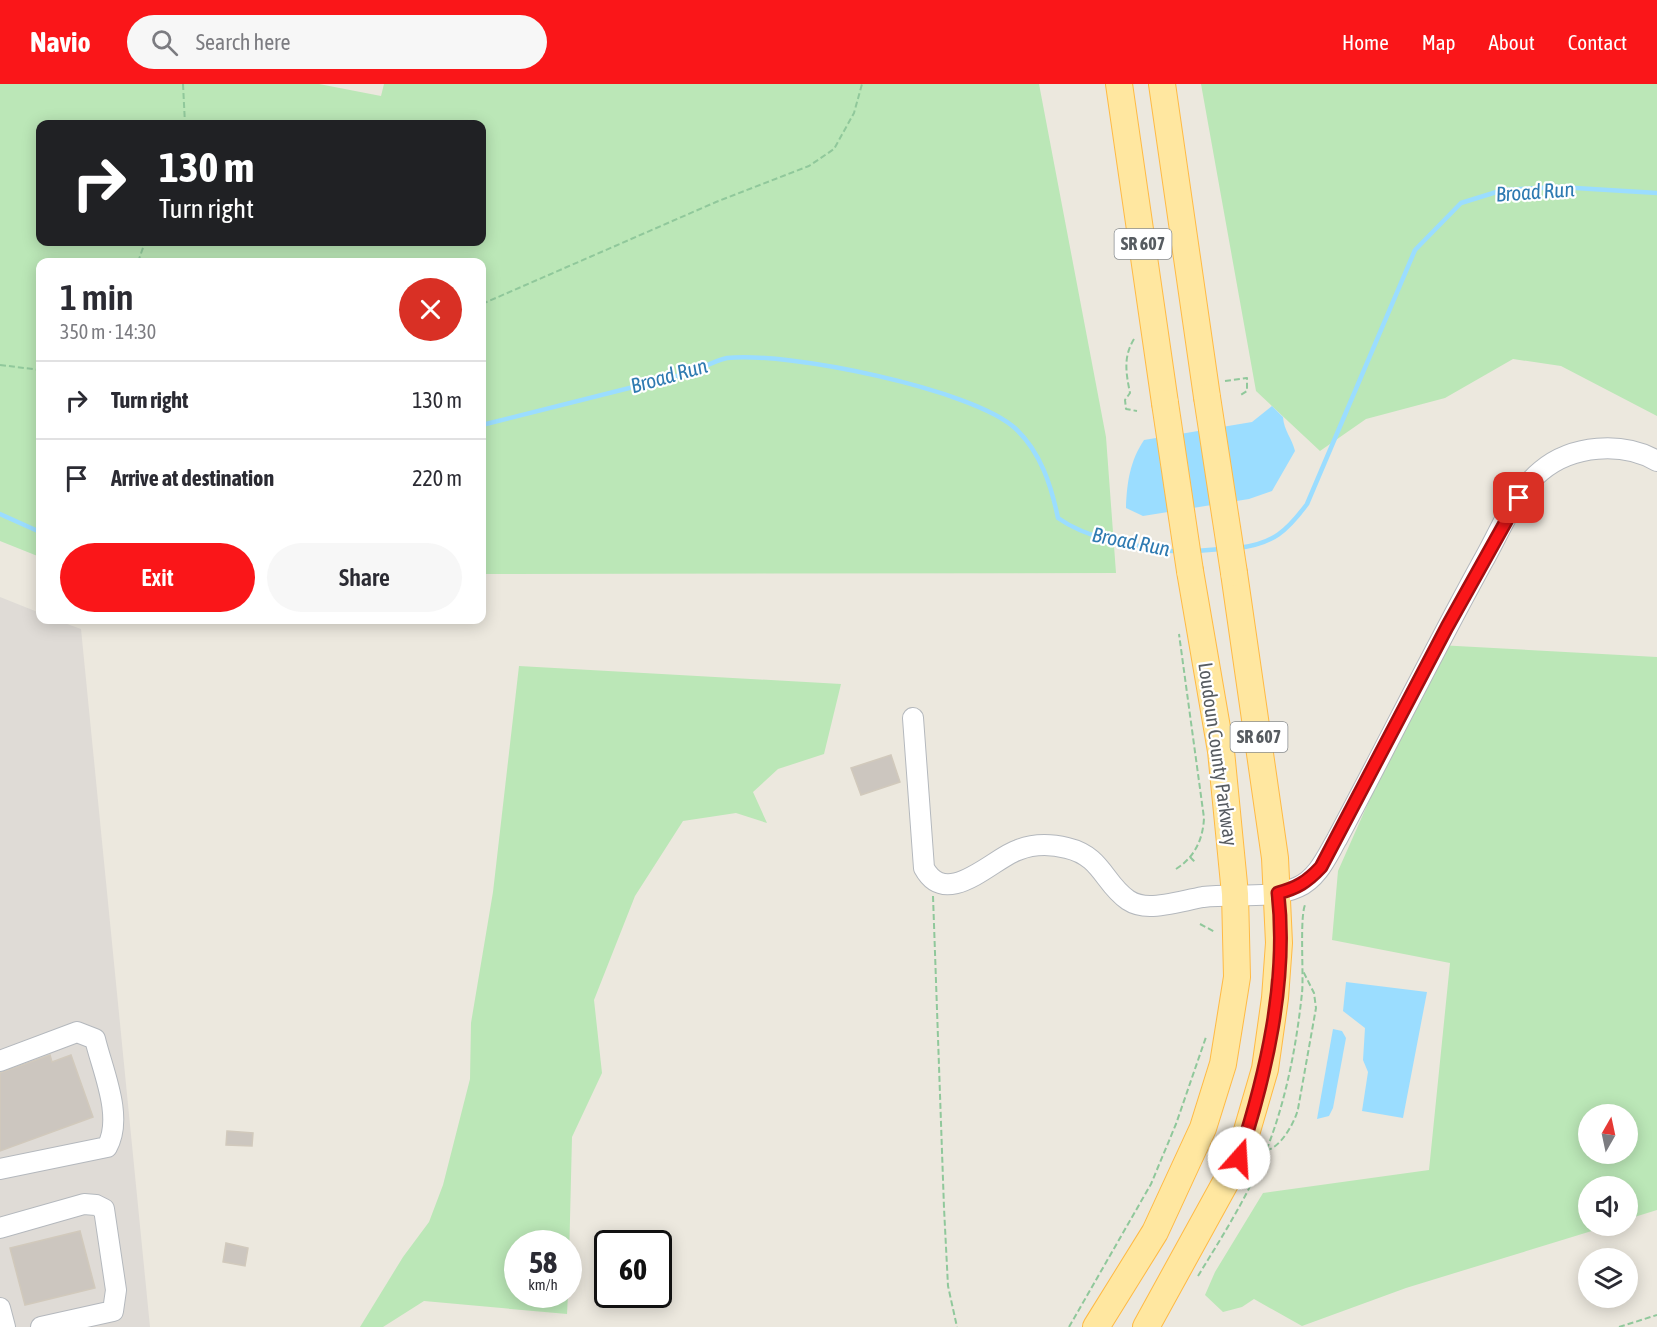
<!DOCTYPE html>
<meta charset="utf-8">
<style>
body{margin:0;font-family:"Asap Condensed",sans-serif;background:#f7f7f7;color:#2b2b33;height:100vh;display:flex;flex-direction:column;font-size:22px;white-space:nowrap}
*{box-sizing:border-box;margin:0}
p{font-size:20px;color:#7c7c81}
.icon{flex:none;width:33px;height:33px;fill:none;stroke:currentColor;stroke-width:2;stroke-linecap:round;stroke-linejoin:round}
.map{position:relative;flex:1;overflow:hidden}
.details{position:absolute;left:36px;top:174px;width:450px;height:366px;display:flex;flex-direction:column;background:#fff;border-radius:12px;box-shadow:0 3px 15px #0003}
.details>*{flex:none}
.hud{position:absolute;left:36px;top:36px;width:450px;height:126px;border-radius:12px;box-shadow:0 3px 15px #0003;background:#202124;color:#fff;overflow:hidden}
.needle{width:39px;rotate:9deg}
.tools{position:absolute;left:1578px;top:1020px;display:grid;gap:12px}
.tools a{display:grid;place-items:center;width:60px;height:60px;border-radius:50%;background:#fff;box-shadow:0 3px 15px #0003;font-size:30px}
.speed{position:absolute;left:504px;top:1146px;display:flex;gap:12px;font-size:30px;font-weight:700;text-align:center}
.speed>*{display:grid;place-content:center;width:78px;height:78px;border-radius:50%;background:#fff;box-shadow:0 3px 15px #0003;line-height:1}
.speed small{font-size:15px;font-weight:400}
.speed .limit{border:3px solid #111;border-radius:9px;background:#fff;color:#111}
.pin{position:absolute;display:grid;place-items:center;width:51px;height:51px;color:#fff;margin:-26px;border-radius:12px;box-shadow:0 3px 9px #0006}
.me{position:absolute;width:66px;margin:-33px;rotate:19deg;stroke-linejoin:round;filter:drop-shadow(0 0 4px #0008)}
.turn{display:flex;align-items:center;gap:21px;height:126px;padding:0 24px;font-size:27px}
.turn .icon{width:78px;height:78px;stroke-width:2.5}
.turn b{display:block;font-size:42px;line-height:51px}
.round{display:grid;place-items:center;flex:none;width:63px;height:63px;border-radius:32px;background:#f7f7f7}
.overview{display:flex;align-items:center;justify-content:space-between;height:102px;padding:0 24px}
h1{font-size:36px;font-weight:600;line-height:45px}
.button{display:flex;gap:12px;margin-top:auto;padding:12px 24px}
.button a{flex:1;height:69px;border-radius:36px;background:#fa1619;color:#fff;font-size:24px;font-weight:600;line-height:69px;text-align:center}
.button a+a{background:#f7f7f7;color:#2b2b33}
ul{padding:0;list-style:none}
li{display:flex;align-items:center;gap:18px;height:78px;padding:0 24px;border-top:2px solid #e1e1e2}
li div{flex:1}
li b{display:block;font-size:22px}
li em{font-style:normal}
header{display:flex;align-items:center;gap:36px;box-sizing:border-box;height:84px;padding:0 30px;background:#fa1619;color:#fff}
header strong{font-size:28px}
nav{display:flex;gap:33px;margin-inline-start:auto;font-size:21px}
.search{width:420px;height:54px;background:#f7f7f7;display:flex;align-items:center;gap:15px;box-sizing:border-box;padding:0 21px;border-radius:33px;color:#7c7c81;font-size:22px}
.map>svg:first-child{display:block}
.industrial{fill:#dfdbd6}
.green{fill:#bbe7b7;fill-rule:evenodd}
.water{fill:#9bddff}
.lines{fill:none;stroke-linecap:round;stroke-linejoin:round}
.stream{stroke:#9bddff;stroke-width:4.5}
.building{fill:#ccc6bf;stroke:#d1c9bc;stroke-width:1.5}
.minor-casing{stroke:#b4b8bd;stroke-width:22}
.major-casing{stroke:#ffba44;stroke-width:28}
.path{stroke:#90c89b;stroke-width:2;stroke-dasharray:6 3;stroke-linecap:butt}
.minor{stroke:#fff;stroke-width:20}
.major{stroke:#ffe7a0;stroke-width:26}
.major-bridge-casing{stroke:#ffba44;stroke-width:28;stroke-linecap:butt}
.major-bridge{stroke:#ffe7a0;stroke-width:26}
.route-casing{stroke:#a20e10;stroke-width:15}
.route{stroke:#fa1619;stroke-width:10}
.labels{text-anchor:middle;stroke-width:4.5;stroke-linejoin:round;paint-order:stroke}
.shield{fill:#fff;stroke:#898d90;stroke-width:1.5}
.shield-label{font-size:18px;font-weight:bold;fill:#575c61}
.street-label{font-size:20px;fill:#575c61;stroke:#fff}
.water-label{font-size:21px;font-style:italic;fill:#2e7ab1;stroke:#fff}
</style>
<header>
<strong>Navio</strong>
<div class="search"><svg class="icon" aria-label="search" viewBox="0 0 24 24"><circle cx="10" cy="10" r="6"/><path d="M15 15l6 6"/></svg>Search here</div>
<nav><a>Home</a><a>Map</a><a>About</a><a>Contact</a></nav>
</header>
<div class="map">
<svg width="1657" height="1243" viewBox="0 0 1657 1243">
<rect width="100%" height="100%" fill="#ece8de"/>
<!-- industrial -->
<polygon class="industrial" points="0,513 40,529 40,536 56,536 81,545 150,1243 0,1243"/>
<!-- green -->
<g class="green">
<path d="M0,0H319L381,12L384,0H1039L1106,353L1116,489L482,490V178H40V473L0,457ZM40,40H482V158H40Z"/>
<polygon points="1201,0 1657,0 1657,332 1561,282 1513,275 1445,314 1366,335 1320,367 1256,307"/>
<path d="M1438,561L1657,573V1126L1628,1135V1102H1588V1142H1608L1406,1204L1302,1242L1254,1215L1242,1223L1223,1228L1205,1211L1215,1188L1263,1109L1429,1086L1450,879L1332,856L1338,787ZM1588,1030H1628V1070H1588Z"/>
<polygon points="519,582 841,600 824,670 778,685 753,708 767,739 736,729 683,737 635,812 594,916 602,989 572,1053 569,1176 568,1160 518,1160 518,1210 568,1211 567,1230 424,1217 383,1243 360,1243 403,1173 429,1138 443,1101 470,995 471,939 493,808"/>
</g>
<!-- water -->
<g class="water">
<path d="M1272,322L1283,333C1284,347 1292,354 1295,367L1272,407L1249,415L1143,432L1126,424C1127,398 1130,377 1144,356L1252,338Z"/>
<polygon points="1346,898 1427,908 1403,1034 1362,1027 1368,988 1363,976 1365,944 1343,927"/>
<polygon points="1333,945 1342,947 1346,954 1333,1024 1329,1032 1317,1035"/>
</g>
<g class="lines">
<!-- stream -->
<g class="stream">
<path d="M482,341L693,288C704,283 716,276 727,274C785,267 974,305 1016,345C1041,369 1051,401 1058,434C1092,458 1139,462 1179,468"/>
<polyline points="0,430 40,448"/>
<path d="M1238,464C1273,460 1287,447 1307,420L1415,166L1461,119L1503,106L1559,103L1657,109"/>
<polyline points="1196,467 1221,465"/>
</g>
</g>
<!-- building -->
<g class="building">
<polygon points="891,671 900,698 861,711 851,684"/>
<polygon points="50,971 52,978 71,971 93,1033 0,1067 0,989"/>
<polygon points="227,1047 253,1049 252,1062 226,1061"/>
<polygon points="80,1147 95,1204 25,1221 10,1164"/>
<polygon points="226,1159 248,1164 245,1182 223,1178"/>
</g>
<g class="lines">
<!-- minor casing -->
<g class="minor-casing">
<g id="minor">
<path d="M913,634L924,784C947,826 993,774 1018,766C1033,760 1051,760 1067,764C1102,772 1104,800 1128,816C1134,820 1143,822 1150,822C1167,822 1186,816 1203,813C1233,809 1270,816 1298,803C1318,794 1327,772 1337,755C1386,663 1432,570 1482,479C1499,450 1514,409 1541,387C1572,361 1622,357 1657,377"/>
<path d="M0,977L77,948L95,955C102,985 124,1033 107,1063L0,1085"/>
<polyline points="0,1144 84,1120 96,1121 104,1125 116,1206 113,1227 41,1243"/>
<polyline points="0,1224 5,1243"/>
</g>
</g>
<!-- major casing -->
<g class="major-casing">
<g id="major">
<polyline points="1119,0 1165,319"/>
<polyline points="1162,0 1207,313"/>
<polyline points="1096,1243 1155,1148 1203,1044 1223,980 1237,893 1235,810 1221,667 1190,487"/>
<polyline points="1146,1243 1239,1074 1265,985 1275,914 1279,859 1275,774 1234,489"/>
</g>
</g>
<!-- path -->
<g class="path">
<polyline points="183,0 185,40"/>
<polyline points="138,178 145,158"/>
<polyline points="482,220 716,118 809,82 834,65 854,29 862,0"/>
<path d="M1134,255C1123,273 1126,289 1130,309L1125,316L1126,325L1137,327"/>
<polyline points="0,281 40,286"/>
<polyline points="1225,297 1247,294 1247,307 1239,312"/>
<polyline points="1190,773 1195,778"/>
<path d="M1176,785C1195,773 1203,755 1204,734L1179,550"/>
<polyline points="933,812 944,1124 948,1202 957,1243"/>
<polyline points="1200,840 1215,848"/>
<path d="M1266,1066C1280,1065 1295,1038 1298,1025L1316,924L1314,909L1303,887"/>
<path d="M1198,1192C1220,1156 1243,1120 1260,1081C1284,1028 1296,966 1302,909C1304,892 1299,828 1306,819"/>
<polyline points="1069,1243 1151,1100 1176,1040 1206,953"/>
<polyline points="1619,1243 1657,1231"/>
</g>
<!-- minor -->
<use href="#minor" class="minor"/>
<!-- major -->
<use href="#major" class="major"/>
<!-- major-bridge casing -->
<g class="major-bridge-casing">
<g id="major-bridge">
<polyline points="1207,313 1234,489"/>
<polyline points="1165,319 1190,487"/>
</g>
</g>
<!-- major-bridge -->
<use href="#major-bridge" class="major-bridge"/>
</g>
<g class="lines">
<!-- route casing -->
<g class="route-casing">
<path id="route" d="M1239,1074C1266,991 1288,897 1278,809C1297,804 1307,798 1321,783L1447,543L1519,414"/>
</g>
<!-- route -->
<use href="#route" class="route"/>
</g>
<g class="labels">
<!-- shield labels -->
<g class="shield">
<rect x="1114.5" y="145" width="57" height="30" rx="4.5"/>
<rect x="1230.5" y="638" width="57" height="30" rx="4.5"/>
</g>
<g class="shield-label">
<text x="1143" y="166">SR 607</text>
<text x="1259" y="659">SR 607</text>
</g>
<!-- street labels -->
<g class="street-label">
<text transform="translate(1218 670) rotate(82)" y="7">Loudoun County Parkway</text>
</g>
<!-- water labels -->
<g class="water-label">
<text transform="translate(1535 108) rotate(-4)" y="7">Broad Run</text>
<text transform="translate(669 292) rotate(-16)" y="7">Broad Run</text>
<text transform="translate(1131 458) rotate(11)" y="7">Broad Run</text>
</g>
</g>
</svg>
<div class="tools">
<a><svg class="needle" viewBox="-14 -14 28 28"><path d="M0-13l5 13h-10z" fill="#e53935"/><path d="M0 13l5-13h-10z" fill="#7c7c81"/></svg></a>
<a><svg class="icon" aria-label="sound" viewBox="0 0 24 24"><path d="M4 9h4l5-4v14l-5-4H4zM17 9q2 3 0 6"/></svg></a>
<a><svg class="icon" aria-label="layers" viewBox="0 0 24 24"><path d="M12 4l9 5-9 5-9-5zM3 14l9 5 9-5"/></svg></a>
</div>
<div class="speed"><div>58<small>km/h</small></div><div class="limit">60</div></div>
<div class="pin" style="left:1519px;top:414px;background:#d93025"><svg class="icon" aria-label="arrive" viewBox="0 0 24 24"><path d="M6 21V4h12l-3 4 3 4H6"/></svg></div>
<svg class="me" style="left:1239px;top:1074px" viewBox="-20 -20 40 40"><circle r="19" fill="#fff"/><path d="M0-13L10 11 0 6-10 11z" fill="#fa1619"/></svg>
<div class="hud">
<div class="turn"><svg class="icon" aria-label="right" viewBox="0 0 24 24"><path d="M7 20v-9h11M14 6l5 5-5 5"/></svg><div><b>130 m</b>Turn right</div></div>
</div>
<section class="details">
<div class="overview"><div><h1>1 min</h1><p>350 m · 14:30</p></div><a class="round" style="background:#d93025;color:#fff"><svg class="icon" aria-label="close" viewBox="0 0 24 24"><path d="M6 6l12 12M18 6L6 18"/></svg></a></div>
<ul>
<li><svg class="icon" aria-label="right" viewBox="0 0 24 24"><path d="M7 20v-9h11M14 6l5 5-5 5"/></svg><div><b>Turn right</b></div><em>130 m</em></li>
<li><svg class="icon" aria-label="arrive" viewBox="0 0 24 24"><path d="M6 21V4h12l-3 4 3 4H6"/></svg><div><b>Arrive at destination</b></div><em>220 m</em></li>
</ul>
<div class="button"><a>Exit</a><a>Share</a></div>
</section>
</div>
